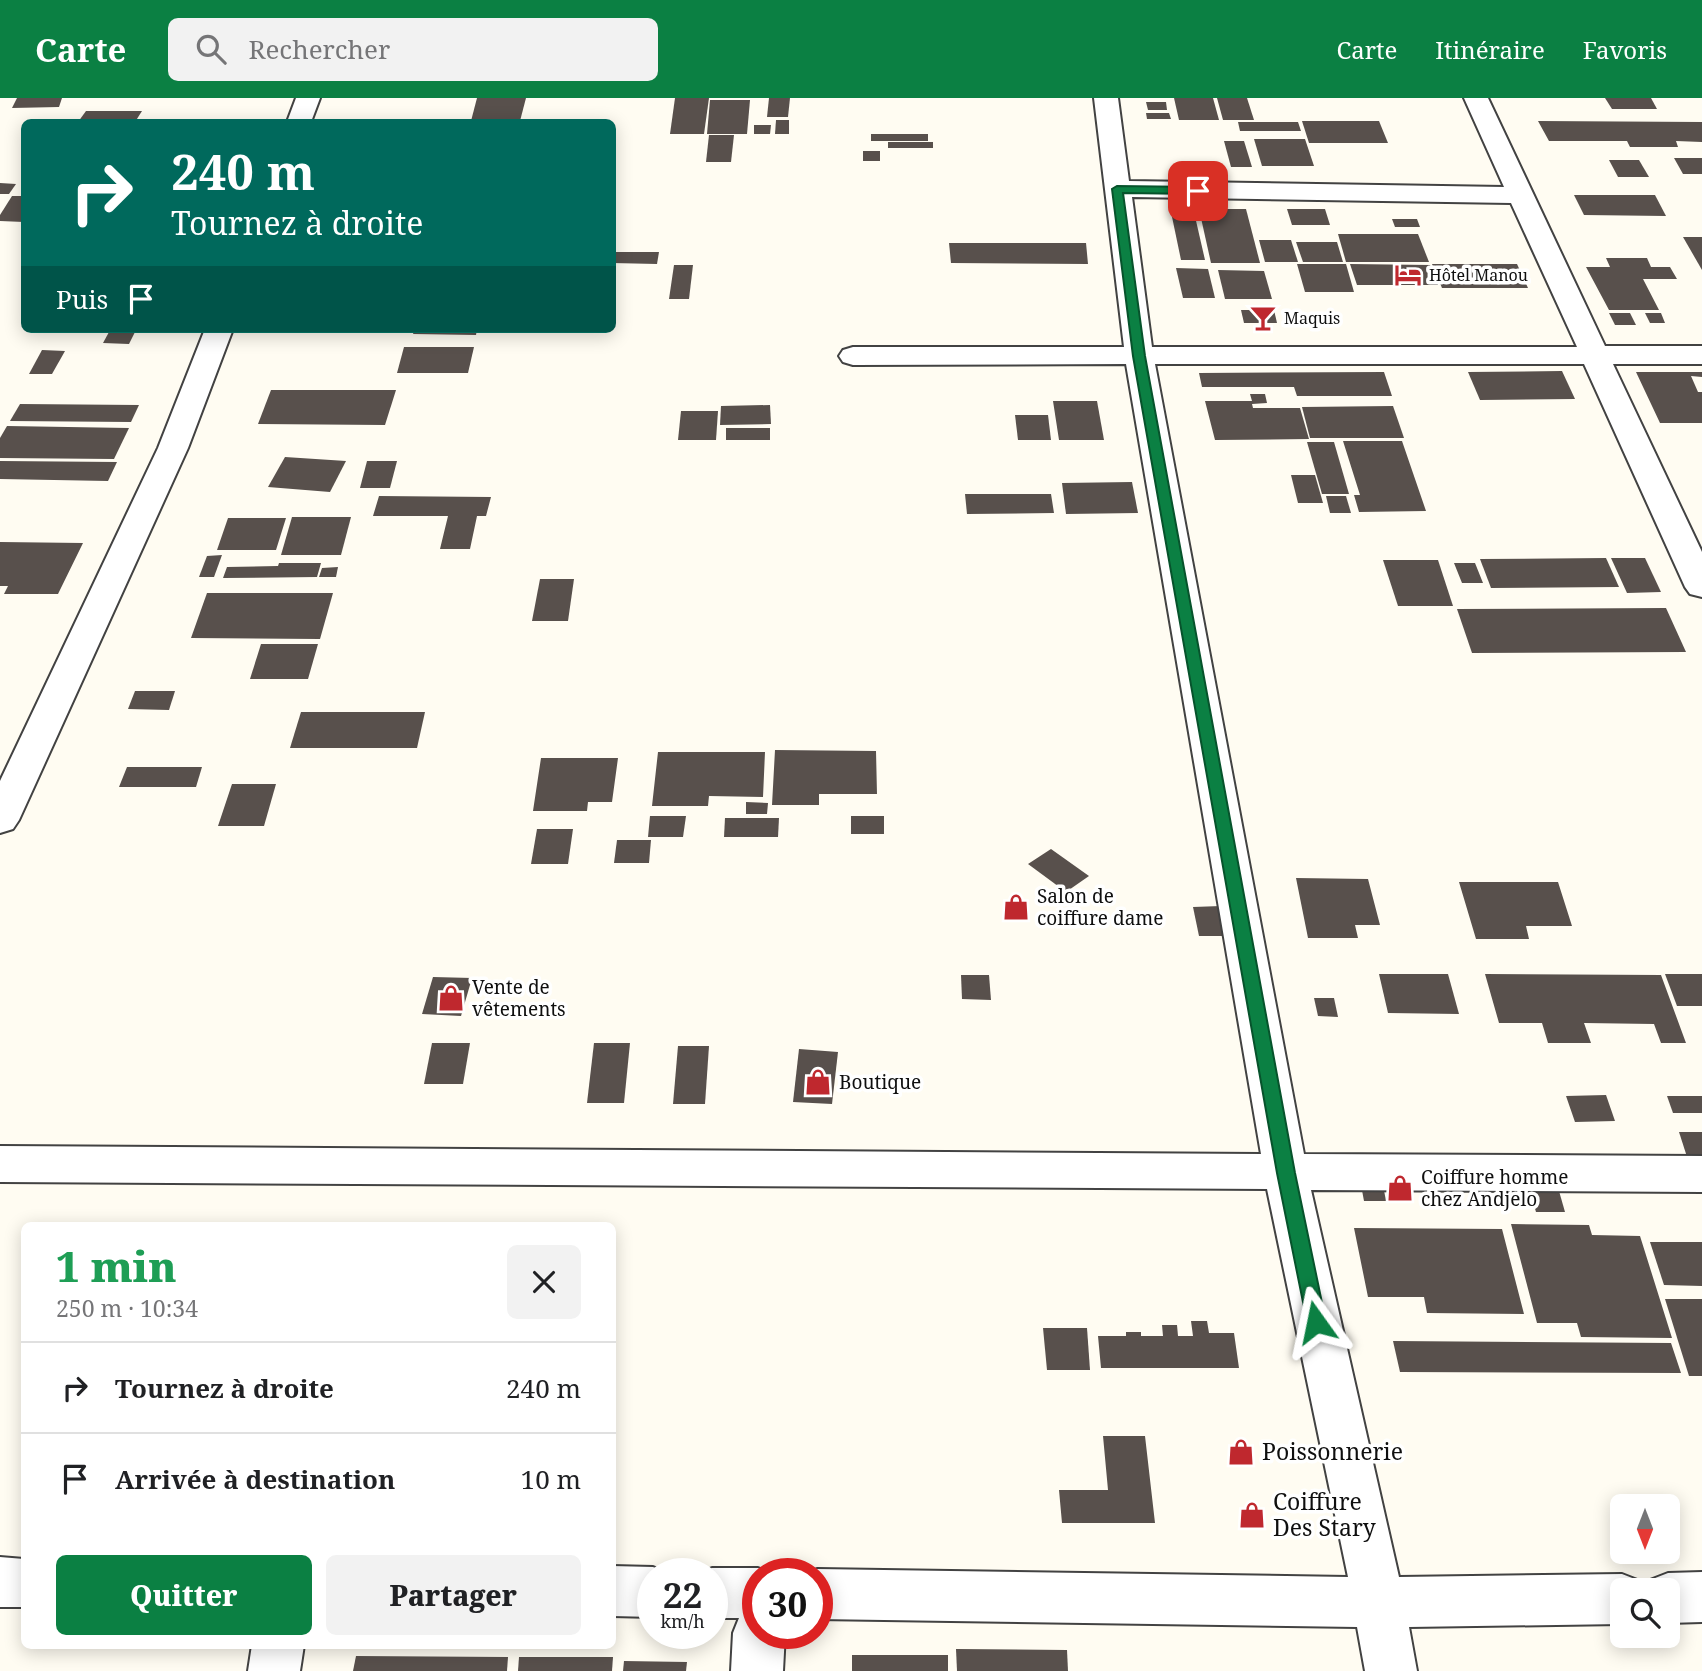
<!DOCTYPE html>
<html lang="fr">
<meta charset="utf-8">
<style>
body{margin:0;font-family:"Noto Serif",serif;background:#f2f2f2;color:#202124;height:100vh;display:flex;flex-direction:column;font-size:26px;white-space:nowrap}
*{box-sizing:border-box;margin:0}
p{font-size:23px;color:#757577}
.icon{flex:none;width:38px;height:38px;fill:none;stroke:currentColor;stroke-width:2;stroke-linecap:round;stroke-linejoin:round}
.map{position:relative;flex:1;overflow:hidden}
.details{position:absolute;left:21px;top:1124px;width:595px;height:427px;display:flex;flex-direction:column;background:#fff;border-radius:10px;box-shadow:0 4px 18px #0003}
.details>*{flex:none}
.banner{position:absolute;left:21px;top:21px;width:595px;height:214px;border-radius:10px;box-shadow:0 4px 18px #0003;background:#00695c;color:#fff;overflow:hidden}
.needle{width:46px;rotate:180deg}
.buttons{position:absolute;left:1610px;top:1396px;display:grid;gap:14px}
.buttons a{display:grid;place-items:center;width:70px;height:70px;border-radius:10px;background:#fff;box-shadow:0 4px 18px #0003;font-size:35px}
.speed{position:absolute;left:637px;top:1460px;display:flex;gap:14px;font-size:35px;font-weight:700;text-align:center}
.speed>*{display:grid;place-content:center;width:91px;height:91px;border-radius:50%;background:#fff;box-shadow:0 4px 18px #0003;line-height:1}
.speed small{font-size:18px;font-weight:400}
.speed .limit{border:10px solid #d22;background:#fff;color:#111}
.pin{position:absolute;display:grid;place-items:center;width:60px;height:60px;color:#fff;margin:-30px;border-radius:14px;box-shadow:0 4px 10px #0006}
.me{position:absolute;width:77px;margin:-38px;rotate:348deg;stroke-linejoin:round;filter:drop-shadow(0 0 5px #0008)}
.turn{display:flex;align-items:center;gap:24px;height:147px;padding:0 35px;font-size:32px}
.turn .icon{width:91px;height:91px;stroke-width:2.5}
.turn b{display:block;font-size:49px;line-height:60px}
.then{display:flex;align-items:center;height:66px;padding:0 35px;background:#0003;gap:14px;font-size:26px}
.round{display:grid;place-items:center;flex:none;width:74px;height:74px;border-radius:10px;background:#f2f2f2}
.headline{display:flex;align-items:center;justify-content:space-between;height:119px;padding:0 35px}
h1{font-size:42px;font-weight:800;line-height:52px;color:#1e9e55}
.primary-button{display:flex;gap:14px;margin-top:auto;padding:14px 35px}
.primary-button a{flex:1;height:80px;border-radius:10px;background:#0b8043;color:#fff;font-size:28px;font-weight:800;line-height:80px;text-align:center}
.primary-button a+a{background:#f2f2f2;color:#202124}
ul{padding:0;list-style:none}
li{display:flex;align-items:center;gap:21px;height:91px;padding:0 35px;border-top:2px solid #e0e0e0}
li div{flex:1}
li b{display:block;font-size:26px}
li em{font-style:normal}
header{display:flex;align-items:center;gap:42px;box-sizing:border-box;height:98px;padding:0 35px;background:#0b8043;color:#fff}
header strong{font-size:33px}
nav{display:flex;gap:38px;margin-inline-start:auto;font-size:24px}
.search{width:490px;height:63px;background:#f2f2f2;display:flex;align-items:center;gap:18px;box-sizing:border-box;padding:0 24px;border-radius:10px;color:#757577;font-size:26px}
.map>svg:first-child{display:block}
.building{fill:#58504c}
.lines{fill:none;stroke-linecap:round;stroke-linejoin:round}
.minor-casing{stroke:#424242;stroke-width:4}
.minor{fill:#fff;fill-rule:evenodd}
.route{fill:#0b8043;stroke:#07532c;stroke-width:2}
.labels{text-anchor:middle;stroke-width:7;stroke-linejoin:round;paint-order:stroke}
.far-poi-label{font-size:16px;fill:#0f0f0f;stroke:#fff;text-anchor:start}
.poi-label{font-size:19px;fill:#0f0f0f;stroke:#fff;text-anchor:start}
.near-poi-label{font-size:23px;fill:#0f0f0f;stroke:#fff;text-anchor:start}
</style>
<header>
<strong>Carte</strong>
<div class="search"><svg class="icon" aria-label="search" viewBox="0 0 24 24"><circle cx="10" cy="10" r="6"/><path d="M15 15l6 6"/></svg>Rechercher</div>
<nav><a>Carte</a><a>Itinéraire</a><a>Favoris</a></nav>
</header>
<div class="map">
<svg width="1702" height="1573" viewBox="0 0 1702 1573">
<rect width="100%" height="100%" fill="#fffcf2"/>
<!-- building -->
<g class="building">
<polygon points="17,0 62,0 59,9 12,10"/>
<polygon points="477,0 526,0 520,23 471,23"/>
<polygon points="675,0 709,0 704,36 670,36"/>
<polygon points="769,0 790,0 788,19 767,19"/>
<polygon points="1174,0 1213,0 1219,22 1179,22"/>
<polygon points="1217,0 1247,0 1254,22 1223,22"/>
<polygon points="1605,0 1651,0 1657,11 1612,11"/>
<polygon points="710,2 750,2 747,36 707,36"/>
<polygon points="1146,4 1166,4 1167,12 1148,12"/>
<polygon points="86,13 142,13 135,24 78,24"/>
<polygon points="1146,15 1169,15 1171,21 1147,21"/>
<polygon points="776,22 789,22 789,36 775,36"/>
<polygon points="1302,23 1379,23 1388,45 1309,45"/>
<polygon points="1538,23 1702,24 1702,44 1676,43 1678,49 1630,49 1627,43 1549,43"/>
<polygon points="1238,24 1298,24 1301,33 1240,33"/>
<polygon points="754,27 771,27 770,36 754,36"/>
<rect x="871" y="36" width="57" height="7"/>
<polygon points="709,37 734,37 731,64 706,64"/>
<polygon points="1254,41 1305,41 1314,68 1262,68"/>
<polygon points="1224,43 1244,43 1252,69 1231,69"/>
<rect x="888" y="44" width="45" height="6"/>
<rect x="863" y="53" width="17" height="10"/>
<polygon points="1674,60 1702,60 1702,76 1683,76"/>
<polygon points="1609,62 1639,62 1649,79 1618,79"/>
<polygon points="0,85 16,86 9,96 0,96"/>
<polygon points="1574,97 1655,97 1666,118 1584,117"/>
<polygon points="12,98 24,98 24,124 0,123 0,117"/>
<polygon points="1199,111 1246,111 1260,165 1211,165"/>
<polygon points="1287,111 1325,111 1330,127 1292,127"/>
<polygon points="1171,114 1194,114 1205,162 1181,162"/>
<polygon points="1392,121 1417,121 1420,129 1395,129"/>
<polygon points="1338,136 1418,136 1429,164 1346,164"/>
<polygon points="1683,139 1702,139 1702,172"/>
<polygon points="1259,142 1291,142 1298,164 1265,164"/>
<polygon points="1296,144 1337,144 1343,164 1303,164"/>
<polygon points="949,145 1086,145 1088,166 951,165"/>
<polygon points="612,154 659,154 657,166 612,165"/>
<polygon points="1606,160 1647,160 1651,169 1670,169 1677,181 1643,181 1659,212 1609,212 1586,169 1610,169"/>
<polygon points="1297,166 1346,166 1354,194 1305,194"/>
<polygon points="1350,166 1430,167 1438,187 1357,187"/>
<polygon points="1432,166 1517,166 1528,190 1442,190"/>
<polygon points="674,167 693,167 689,201 669,201"/>
<polygon points="1176,170 1208,171 1215,200 1183,200"/>
<polygon points="1218,172 1264,173 1272,201 1225,201"/>
<polygon points="1241,212 1274,212 1277,225 1244,225"/>
<polygon points="1609,215 1630,215 1636,227 1615,227"/>
<polygon points="1645,215 1661,215 1665,225 1650,225"/>
<polygon points="415,231 477,231 476,237 413,236"/>
<polygon points="109,234 135,234 129,246 103,245"/>
<polygon points="404,249 474,249 468,275 397,275"/>
<polygon points="42,252 65,253 52,276 29,276"/>
<polygon points="1562,273 1575,301 1480,302 1468,274"/>
<polygon points="1384,274 1392,298 1297,298 1294,289 1202,289 1199,275"/>
<polygon points="1636,274 1702,274 1702,279 1691,278 1698,294 1702,294 1702,325 1660,325"/>
<polygon points="271,292 396,292 385,327 258,326"/>
<polygon points="1250,296 1265,296 1267,305 1252,306 1253,310 1300,310 1309,341 1215,342 1205,303 1252,303"/>
<polygon points="1053,303 1097,303 1104,342 1059,342"/>
<polygon points="20,306 139,307 131,324 10,323"/>
<polygon points="770,307 771,326 720,327 721,308"/>
<polygon points="1393,308 1404,340 1310,340 1302,309"/>
<polygon points="681,313 718,313 716,342 678,342"/>
<polygon points="1015,317 1048,317 1051,342 1018,342"/>
<polygon points="7,328 129,330 114,361 0,360 0,340"/>
<rect x="726" y="330" width="44" height="12"/>
<polygon points="1343,343 1402,343 1426,413 1359,414 1354,397 1360,397"/>
<polygon points="1307,344 1334,344 1349,396 1322,396"/>
<polygon points="285,359 346,363 330,394 268,389"/>
<polygon points="0,363 117,364 108,383 0,381"/>
<polygon points="367,363 397,363 390,390 360,390"/>
<polygon points="1291,377 1315,377 1323,405 1298,405"/>
<polygon points="1132,384 1138,415 1066,416 1062,385"/>
<polygon points="965,396 1051,396 1054,415 967,416"/>
<polygon points="379,398 491,399 486,418 477,418 470,451 440,451 448,418 373,418"/>
<polygon points="1326,398 1346,398 1351,415 1330,415"/>
<polygon points="292,419 351,419 341,457 281,457"/>
<polygon points="228,420 286,420 276,452 217,452"/>
<polygon points="0,444 83,445 58,496 4,496 8,488 0,488"/>
<polygon points="222,457 214,479 199,479 207,458"/>
<polygon points="1606,460 1619,489 1491,490 1480,461"/>
<polygon points="1611,460 1645,460 1661,494 1627,495"/>
<polygon points="1383,462 1438,462 1453,508 1398,508"/>
<polygon points="279,465 321,465 317,479 223,480 227,469 278,468"/>
<polygon points="1454,465 1475,465 1483,485 1462,485"/>
<polygon points="338,469 336,479 319,479 322,470"/>
<polygon points="540,481 574,481 568,523 532,523"/>
<polygon points="207,495 333,495 320,541 191,540"/>
<polygon points="1666,510 1686,554 1472,555 1457,511"/>
<polygon points="261,546 318,546 308,581 250,581"/>
<polygon points="135,593 175,593 169,612 128,611"/>
<polygon points="301,614 425,614 417,650 290,650"/>
<polygon points="775,652 876,653 877,696 819,696 819,707 772,707"/>
<polygon points="658,654 765,654 763,699 709,698 708,708 652,708"/>
<polygon points="541,660 618,660 612,704 588,704 587,713 533,713"/>
<polygon points="127,669 202,669 196,689 119,689"/>
<polygon points="232,686 276,686 264,728 218,728"/>
<polygon points="746,704 768,705 767,716 746,716"/>
<polygon points="650,718 686,718 683,739 648,739"/>
<rect x="851" y="718" width="33" height="18"/>
<polygon points="725,720 779,720 778,739 724,739"/>
<polygon points="537,731 573,731 568,766 531,766"/>
<polygon points="617,742 651,742 649,765 614,765"/>
<polygon points="1051,751 1089,778 1066,794 1028,766"/>
<polygon points="1296,780 1368,781 1380,827 1355,827 1358,840 1308,840"/>
<polygon points="1459,784 1558,784 1572,828 1526,828 1529,841 1476,841"/>
<polygon points="1221,808 1229,838 1199,838 1193,809"/>
<polygon points="1379,876 1448,876 1459,916 1388,915"/>
<polygon points="1485,876 1661,877 1686,945 1661,945 1654,926 1584,925 1591,945 1548,945 1542,925 1499,925"/>
<polygon points="1665,876 1702,876 1702,908 1677,908"/>
<polygon points="961,877 989,877 991,902 962,901"/>
<polygon points="433,879 472,880 461,918 422,916"/>
<polygon points="1314,900 1334,900 1338,919 1318,918"/>
<polygon points="432,945 470,945 463,986 424,986"/>
<polygon points="594,945 630,945 624,1005 587,1005"/>
<polygon points="678,948 709,948 705,1006 673,1006"/>
<polygon points="799,951 838,954 832,1006 793,1004"/>
<polygon points="1606,997 1615,1023 1575,1024 1566,998"/>
<polygon points="1667,998 1702,998 1702,1015 1673,1015"/>
<polygon points="1679,1034 1702,1034 1702,1062 1688,1062"/>
<polygon points="1361,1087 1383,1087 1386,1103 1364,1103"/>
<polygon points="1530,1093 1559,1093 1565,1114 1536,1114"/>
<polygon points="1511,1126 1589,1127 1592,1137 1640,1138 1672,1240 1581,1239 1577,1225 1537,1225"/>
<polygon points="1354,1130 1502,1131 1524,1216 1427,1215 1424,1199 1368,1199"/>
<polygon points="1650,1144 1702,1144 1702,1188 1664,1187"/>
<polygon points="1665,1201 1702,1201 1702,1278 1689,1278"/>
<polygon points="1191,1223 1207,1223 1209,1235 1234,1235 1239,1270 1101,1270 1098,1238 1126,1238 1126,1234 1141,1234 1141,1238 1163,1238 1162,1227 1177,1227 1178,1238 1193,1238"/>
<polygon points="1043,1230 1087,1230 1090,1272 1047,1272"/>
<polygon points="1393,1243 1671,1245 1681,1275 1400,1274"/>
<polygon points="1103,1338 1145,1338 1155,1425 1062,1425 1059,1392 1108,1392"/>
<polygon points="956,1551 1067,1552 1068,1573 957,1573"/>
<rect x="852" y="1557" width="96" height="16"/>
<polygon points="356,1558 508,1559 507,1573 353,1573"/>
<polygon points="519,1559 613,1559 612,1573 518,1573"/>
<polygon points="624,1563 687,1564 686,1573 623,1573"/>
</g>
<g class="lines">
<!-- minor casing -->
<g class="minor-casing">
<g id="minor">
<polygon points="296,0 320,0 311,24 287,24"/>
<path d="M1094,0H1118L1129,83L1504,89L1464,0H1488L1605,248H1702V266H1613L1702,454V499L1690,496L1685,489L1584,266H1155L1304,1056L1702,1058V1094L1311,1092L1399,1479L1622,1476L1640,1483L1644,1493H1622V1526L1409,1529L1417,1573H1365L1357,1529L817,1521V1475H807L817,1471L1348,1479L1267,1091L0,1084V1048L1261,1056L1126,266L853,267L843,264L839,258L843,252L853,249H1124ZM1132,99L1511,105L1577,249H1152Z"/>
<polygon points="205,231 233,231 188,350 19,722 13,731 0,735 0,683 158,350"/>
<polygon points="0,1459 24,1461 24,1509 0,1509"/>
<polygon points="612,1468 653,1469 668,1475 653,1475 653,1519 612,1518"/>
<polygon points="712,1470 758,1470 771,1475 758,1475 758,1535 785,1535 783,1573 731,1573 733,1535 739,1520 712,1520 712,1475 699,1475"/>
<polygon points="1702,1474 1702,1524 1668,1525 1668,1493 1645,1493 1650,1482 1668,1475"/>
<polygon points="252,1547 304,1547 300,1573 248,1573"/>
</g>
</g>
<!-- minor -->
<use href="#minor" class="minor"/>
</g>
<!-- route -->
<polygon class="route" points="1117,88 1198,89 1204,93 1198,96 1123,95 1145,258 1295,1075 1326,1224 1323,1230 1316,1232 1309,1230 1307,1224 1277,1075 1133,258 1112,91"/>
<!-- icons -->
<defs>
<g id="hotel-bare" transform="scale(2.1)"><path d="M-6-4.5h1.5V1H6V5H4.5V3h-9V5H-6ZM-4 0a1.8 1.8 0 1 1 3.6 0ZM.5 0V-2.5h3Q6-2.5 6 0Z" fill="#bf282e" stroke="#fff" stroke-width="2.5" paint-order="stroke"/></g>
<g id="bar-bare" transform="scale(2.1)"><path d="M-6-5H6L.8 .8V4.5H3.5V6h-7V4.5H-.8V.8Z" fill="#bf282e" stroke="#fff" stroke-width="2.5" paint-order="stroke"/></g>
<g id="shop-bare" transform="scale(2.1)"><path d="M-5-2.5h2.3a2.7 3.5 0 0 1 5.4 0H5L5.5 6h-11ZM-1.5-2.5h3a1.5 2.3 0 0 0-3 0Z" fill="#bf282e" stroke="#fff" stroke-width="2.5" paint-order="stroke"/></g>
</defs>
<g fill-rule="evenodd">
<use href="#hotel-bare" x="1408" y="177"/>
<use href="#bar-bare" x="1263" y="220"/>
<use href="#shop-bare" x="1016" y="809"/>
<use href="#shop-bare" x="451" y="900"/>
<use href="#shop-bare" x="818" y="984"/>
<use href="#shop-bare" x="1400" y="1090"/>
<use href="#shop-bare" x="1241" y="1354"/>
<use href="#shop-bare" x="1252" y="1417"/>
</g>
<g class="labels">
<!-- far-poi labels -->
<g class="far-poi-label">
<text x="1429" y="183">Hôtel Manou</text>
<text x="1284" y="226">Maquis</text>
</g>
<!-- poi labels -->
<g class="poi-label">
<text x="1037" y="805">Salon de<tspan x="1037" dy="22">coiffure dame</tspan></text>
<text x="472" y="896">Vente de<tspan x="472" dy="22">vêtements</tspan></text>
<text x="839" y="991">Boutique</text>
<text x="1421" y="1086">Coiffure homme<tspan x="1421" dy="22">chez Andjelo</tspan></text>
</g>
<!-- near-poi labels -->
<g class="near-poi-label">
<text x="1262" y="1362">Poissonnerie</text>
<text x="1273" y="1412">Coiffure<tspan x="1273" dy="26">Des Stary</tspan></text>
</g>
</g>
</svg>
<div class="buttons">
<a><svg class="needle" viewBox="-14 -14 28 28"><path d="M0-13l5 13h-10z" fill="#e53935"/><path d="M0 13l5-13h-10z" fill="#757577"/></svg></a>
<a><svg class="icon" aria-label="search" viewBox="0 0 24 24"><circle cx="10" cy="10" r="6"/><path d="M15 15l6 6"/></svg></a>
</div>
<div class="speed"><div>22<small>km/h</small></div><div class="limit">30</div></div>
<div class="pin" style="left:1198px;top:93px;background:#d93025"><svg class="icon" aria-label="arrive" viewBox="0 0 24 24"><path d="M6 21V4h12l-3 4 3 4H6"/></svg></div>
<svg class="me" style="left:1316px;top:1224px" viewBox="-20 -20 40 40"><path d="M0-17L14 15 0 8-14 15z" fill="#0b8043" stroke="#fff" stroke-width="4"/></svg>
<div class="banner">
<div class="turn"><svg class="icon" aria-label="right" viewBox="0 0 24 24"><path d="M7 20v-9h11M14 6l5 5-5 5"/></svg><div><b>240 m</b>Tournez à droite</div></div>
<div class="then">Puis<svg class="icon" aria-label="arrive" viewBox="0 0 24 24"><path d="M6 21V4h12l-3 4 3 4H6"/></svg></div>
</div>
<section class="details">
<div class="headline"><div><h1>1 min</h1><p>250 m · 10:34</p></div><a class="round"><svg class="icon" aria-label="close" viewBox="0 0 24 24"><path d="M6 6l12 12M18 6L6 18"/></svg></a></div>
<ul>
<li><svg class="icon" aria-label="right" viewBox="0 0 24 24"><path d="M7 20v-9h11M14 6l5 5-5 5"/></svg><div><b>Tournez à droite</b></div><em>240 m</em></li>
<li><svg class="icon" aria-label="arrive" viewBox="0 0 24 24"><path d="M6 21V4h12l-3 4 3 4H6"/></svg><div><b>Arrivée à destination</b></div><em>10 m</em></li>
</ul>
<div class="primary-button"><a>Quitter</a><a>Partager</a></div>
</section>
</div>
